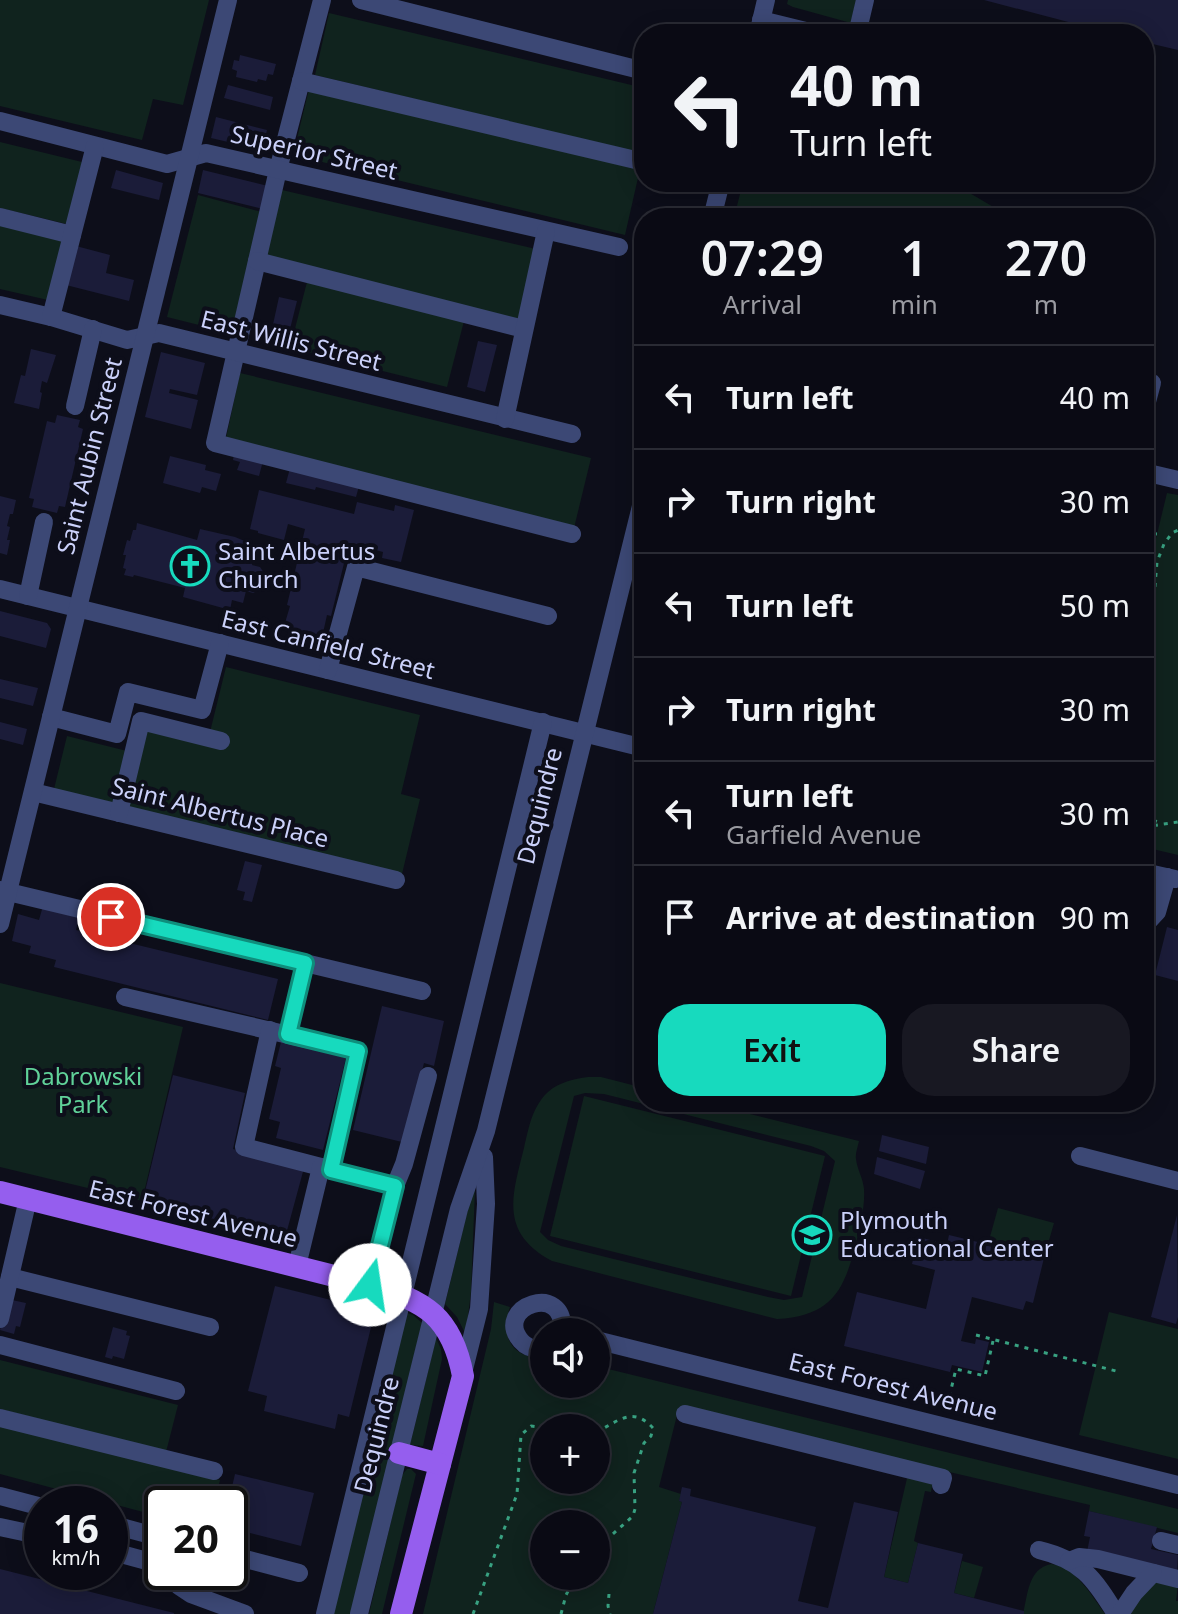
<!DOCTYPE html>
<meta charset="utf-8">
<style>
body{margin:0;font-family:"Noto Sans",sans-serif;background:#181822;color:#f1f3f6;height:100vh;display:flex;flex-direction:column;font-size:30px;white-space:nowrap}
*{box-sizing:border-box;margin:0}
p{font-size:26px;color:#999aa0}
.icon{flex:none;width:44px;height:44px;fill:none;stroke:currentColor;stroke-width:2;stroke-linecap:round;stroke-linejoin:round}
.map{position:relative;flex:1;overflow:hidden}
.drawer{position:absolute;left:634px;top:208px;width:520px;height:904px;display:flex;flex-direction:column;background:#0a0a14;border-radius:32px;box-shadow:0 4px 20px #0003,0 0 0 2px #2a2b34}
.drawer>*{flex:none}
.top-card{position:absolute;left:634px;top:24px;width:520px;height:168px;border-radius:32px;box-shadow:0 4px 20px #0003,0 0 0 2px #2a2b34;background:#0a0a14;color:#f1f3f6;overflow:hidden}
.tools{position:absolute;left:530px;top:1318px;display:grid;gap:16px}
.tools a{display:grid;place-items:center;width:80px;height:80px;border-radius:50%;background:#0a0a14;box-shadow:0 4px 20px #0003,0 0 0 2px #2a2b34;font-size:40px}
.speed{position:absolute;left:24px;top:1486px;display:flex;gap:16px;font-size:40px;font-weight:700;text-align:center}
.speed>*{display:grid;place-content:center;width:104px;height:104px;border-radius:50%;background:#0a0a14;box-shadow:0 4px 20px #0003,0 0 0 2px #2a2b34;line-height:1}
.speed small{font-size:20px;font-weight:400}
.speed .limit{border:4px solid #111;border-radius:12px;background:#fff;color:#111}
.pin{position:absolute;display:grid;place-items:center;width:68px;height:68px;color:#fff;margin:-34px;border:4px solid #fff;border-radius:50%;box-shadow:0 2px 8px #0007}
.me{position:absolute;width:88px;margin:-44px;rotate:14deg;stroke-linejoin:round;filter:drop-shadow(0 0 6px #0008)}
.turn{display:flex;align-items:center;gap:28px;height:168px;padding:0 24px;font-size:36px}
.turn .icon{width:104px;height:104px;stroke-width:2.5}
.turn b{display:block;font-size:56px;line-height:68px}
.eta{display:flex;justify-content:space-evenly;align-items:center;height:136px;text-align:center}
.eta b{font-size:48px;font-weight:600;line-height:56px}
.action{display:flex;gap:16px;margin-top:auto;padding:16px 24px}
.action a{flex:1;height:92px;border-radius:32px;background:#17dabe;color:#111;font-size:32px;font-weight:600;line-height:92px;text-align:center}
.action a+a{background:#181822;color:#f1f3f6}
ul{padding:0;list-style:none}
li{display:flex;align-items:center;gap:24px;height:104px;padding:0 24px;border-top:2px solid #2a2b34}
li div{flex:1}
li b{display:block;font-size:30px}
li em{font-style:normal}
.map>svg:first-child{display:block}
.green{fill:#10231e;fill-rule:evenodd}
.building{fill:#1b1c39}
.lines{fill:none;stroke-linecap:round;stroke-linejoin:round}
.path{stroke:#38a181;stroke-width:3;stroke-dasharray:4 6;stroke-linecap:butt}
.minor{stroke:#3c4875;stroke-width:18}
.major{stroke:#955eee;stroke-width:22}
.route-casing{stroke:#0f8e7c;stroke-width:20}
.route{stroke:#17dabe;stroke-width:14}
.labels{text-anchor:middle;stroke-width:8;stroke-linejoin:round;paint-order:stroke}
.street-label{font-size:24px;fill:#cbd1fa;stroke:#0d0e1a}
.poi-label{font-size:24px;fill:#cbd1fa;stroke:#0d0e1a;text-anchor:start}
.park-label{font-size:24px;fill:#60d199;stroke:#0d0e1a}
</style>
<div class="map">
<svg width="1178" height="1614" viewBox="0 0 1178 1614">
<rect width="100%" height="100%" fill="#0d0e1a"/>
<!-- green -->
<g class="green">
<polygon points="0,0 209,0 183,105 153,99 142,140 0,106"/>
<polygon points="788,0 856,0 851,23 793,7 787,4"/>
<polygon points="329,13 644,88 644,154 315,75"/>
<polygon points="309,89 640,169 625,235 293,155"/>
<polygon points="0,142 82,162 67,224 0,208"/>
<polygon points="743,182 951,182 1012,218 734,218"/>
<polygon points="282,190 536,249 520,320 265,261"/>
<polygon points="198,195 262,212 231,333 167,317"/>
<polygon points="0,221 63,236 48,300 0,289"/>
<polygon points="307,282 464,321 447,387 290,348"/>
<polygon points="240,373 591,458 574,528 226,438"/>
<polygon points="1167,493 1178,495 1178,855 1144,847 1144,588"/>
<polygon points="226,667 420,715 401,794 420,799 402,874 54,789 67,736 127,751 136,714 210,732"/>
<polygon points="0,983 183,1027 142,1201 0,1167"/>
<path d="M588,1077H601L644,1088V1102H702L859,1141C858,1146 855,1154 856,1159C857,1169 863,1178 864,1189C865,1206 861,1222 857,1239C845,1288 834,1316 777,1319L552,1261C499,1232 512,1196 524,1148C529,1127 532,1107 548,1092C559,1082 574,1079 588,1077ZM585,1093L604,1094L811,1146L824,1151L835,1161L802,1297L784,1300L768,1297L561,1246L548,1240L540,1232L574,1096Z"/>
<polygon points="584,1096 825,1156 791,1296 550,1236"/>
<polygon points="473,1188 475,1189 471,1292 466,1332 464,1331 457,1317 445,1304"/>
<polygon points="998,1208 1054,1223 1044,1258 988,1244"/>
<path d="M494,1302L510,1307C500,1335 511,1360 544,1357V1384H596V1366L1178,1509V1533L1089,1511L1090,1505L945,1471L931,1470L679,1407L659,1487L681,1494L679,1501L682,1502L653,1614H423L491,1329ZM544,1428H596V1480H544ZM544,1524H596V1576H544Z"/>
<polygon points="402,1311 413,1315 422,1323 352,1614 330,1614"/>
<polygon points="1109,1312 1178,1329 1178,1459 1079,1435"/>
<polygon points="436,1338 441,1349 442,1359 423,1446 410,1445"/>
<polygon points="0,1360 178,1405 166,1452 0,1409"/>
<polygon points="0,1422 220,1480 214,1504 162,1504 162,1517 0,1474"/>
<polygon points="407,1469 411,1469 416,1474 415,1478 382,1614 369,1614 402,1475"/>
<polygon points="908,1474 933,1480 931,1492 925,1491 914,1541 918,1543 908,1583 884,1577"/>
<polygon points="962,1561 983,1567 974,1598 954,1593"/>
<path d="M1051,1564C1075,1566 1092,1596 1105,1614H1023C1028,1594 1028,1569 1051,1564Z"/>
<path d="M1157,1582L1178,1585L1176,1601H1178V1614H1131C1134,1601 1145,1588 1157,1582Z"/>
</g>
<!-- building -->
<g class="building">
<polygon points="984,0 1178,0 1178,50 1144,42 1144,34 1114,34"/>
<polygon points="240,55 276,64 273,75 268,74 266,81 258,79 257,82 236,77 237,71 232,69 234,60 239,61"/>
<polygon points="228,85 273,97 270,110 224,98"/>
<polygon points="216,117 267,130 262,150 211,138"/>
<polygon points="116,170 163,183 159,200 111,188"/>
<polygon points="203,170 268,186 263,209 198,193"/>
<polygon points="76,246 110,255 106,273 134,280 129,301 66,285"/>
<polygon points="279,297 297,301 290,329 283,327 282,332 272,329"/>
<polygon points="478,341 497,345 485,392 467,387"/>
<polygon points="31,349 56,355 47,383 42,381 40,392 42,393 39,409 14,403 21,375 25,376"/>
<polygon points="161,352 205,363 197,395 170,389 169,393 198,400 191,429 145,417"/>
<polygon points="57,415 80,420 78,427 83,429 65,507 59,506 57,513 32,507 34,499 29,498 47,421 55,423"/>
<polygon points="234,453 263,461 259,476 237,470 240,462 233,460"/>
<polygon points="170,456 206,465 205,470 221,474 216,491 202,487 200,493 163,483"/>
<polygon points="290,468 359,486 356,497 316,487 315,490 286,483"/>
<polygon points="259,490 354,514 357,502 394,511 395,505 414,510 401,562 382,558 383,552 349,543 331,616 327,615 323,633 320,632 319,638 286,629 288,624 285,623 290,606 287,605 305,529 288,524 284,540 258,533 258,531 250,529"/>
<polygon points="0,496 16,500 13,514 10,514 7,526 10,527 7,540 10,540 7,555 0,553"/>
<polygon points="137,523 197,540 200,529 235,537 247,542 245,551 255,554 252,565 260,567 264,573 259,590 253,593 246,591 243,603 232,600 230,610 183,597 185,588 134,575 133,577 124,575 126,569 123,568 126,555 123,555 127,540 130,541 133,530 136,530"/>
<polygon points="0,611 47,623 51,629 46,648 0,636"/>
<polygon points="0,679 38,688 33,706 0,698"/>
<polygon points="0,722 27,729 23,745 0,739"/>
<polygon points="245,861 262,865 252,902 243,900 245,892 237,890"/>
<polygon points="43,906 80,915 76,930 278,979 268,1020 54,967 56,960 29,953 31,946 12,941 18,914 39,920"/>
<polygon points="1167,927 1178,930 1178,981 1155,975"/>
<polygon points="382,1006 444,1021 434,1066 424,1063 412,1112 402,1142 353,1130"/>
<polygon points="281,1042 346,1058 323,1150 276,1138 280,1122 269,1119 281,1068 275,1066"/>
<polygon points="173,1075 245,1093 233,1149 304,1168 285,1238 143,1200"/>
<polygon points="882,1135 929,1147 926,1164 879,1151"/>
<polygon points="877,1157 925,1171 920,1189 874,1174"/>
<polygon points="1177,1215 1178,1317 1176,1324 1151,1317"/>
<polygon points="949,1235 1044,1258 1033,1303 1026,1301 1023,1310 972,1297 961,1341 975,1344 976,1339 989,1342 982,1372 952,1365 950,1372 844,1346 857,1292 926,1309 935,1270 912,1264 918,1237 947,1244"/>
<polygon points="275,1286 375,1311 349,1417 338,1414 335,1429 264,1411 267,1396 248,1391"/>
<polygon points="7,1299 26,1303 20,1327 16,1326 14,1334 0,1330"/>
<polygon points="113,1327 127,1331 126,1335 130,1336 124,1359 113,1356 112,1359 105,1357"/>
<polygon points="235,1474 314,1493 301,1546 230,1528 230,1504 228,1504"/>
<polygon points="682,1487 691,1489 690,1496 816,1527 798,1601 828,1608 854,1502 898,1512 884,1577 908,1583 918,1543 963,1554 954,1593 1024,1611 1024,1614 653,1614 682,1502 679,1501"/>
<polygon points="1089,1511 1157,1527 1151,1549 1178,1555 1177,1574 1087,1552 1090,1537 1084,1536"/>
<polygon points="0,1569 174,1613 174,1614 0,1614"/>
</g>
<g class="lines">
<!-- path -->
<g class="path">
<polyline points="1144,533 1157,534"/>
<polyline points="1144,666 1151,633 1157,562 1164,544 1172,533 1178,530"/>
<polyline points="1144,788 1146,799"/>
<polyline points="1144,816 1162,824"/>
<polyline points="1144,827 1178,822"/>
<polyline points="976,1335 1116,1371"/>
<polyline points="947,1406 956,1369 985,1376 993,1341"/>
<path d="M596,1432C618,1422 632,1405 653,1428L651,1436L644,1443L634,1473L635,1509L633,1516L596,1549"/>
<polyline points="609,1594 608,1606 610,1614"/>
<polyline points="473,1614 517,1494 521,1435 531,1426 546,1428"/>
<polyline points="561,1614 566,1595 576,1576"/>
</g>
<!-- minor -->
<g class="minor">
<polyline points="322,0 278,170 215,443 572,534"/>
<polyline points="361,0 644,71"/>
<polyline points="761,20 818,34"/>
<polyline points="758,34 766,0"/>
<polyline points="857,34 865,0"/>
<polyline points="301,81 644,162"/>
<polyline points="0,121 167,164 206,153 619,247"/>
<polyline points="0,217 72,235"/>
<polyline points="712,218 721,182"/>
<polyline points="257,261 524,329"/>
<polyline points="0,305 51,317 127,340 159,333 572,434"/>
<polyline points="51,317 95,146"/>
<polyline points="75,406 93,329"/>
<polyline points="1144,413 1152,383"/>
<polyline points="505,419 546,231"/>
<polyline points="1144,472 1178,480"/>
<polyline points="0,589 644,748"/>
<polyline points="28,596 44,522"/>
<polyline points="328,670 356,567 548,616"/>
<polyline points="51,717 117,734 128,692 202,710 220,643"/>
<polyline points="33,792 396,880"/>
<polyline points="119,813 141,721 221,741"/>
<polyline points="1144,872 1175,879"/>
<polyline points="0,890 422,991"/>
<polyline points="0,924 228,0"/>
<polyline points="1144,926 1157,912 1167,877"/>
<polyline points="125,997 358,1051 331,1170"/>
<polyline points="270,1030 244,1147 321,1167"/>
<polyline points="288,1034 305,963"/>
<polyline points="894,1104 894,1102"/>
<polyline points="1080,1156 1178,1181"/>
<polyline points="395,1186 404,1164 428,1076"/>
<polyline points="297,1266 321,1167 331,1170 395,1186 370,1285"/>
<polyline points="10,1277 210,1327"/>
<polyline points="0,1319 28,1199"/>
<polyline points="596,1340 1178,1485"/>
<polyline points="0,1345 176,1391"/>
<path d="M544,1349C535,1350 527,1348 521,1341C492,1307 567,1280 562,1332"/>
<polyline points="463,1373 479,1309 486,1204 484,1157"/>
<polyline points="685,1414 943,1478 941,1485"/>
<polyline points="0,1418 214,1471"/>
<polyline points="0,1496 42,1507"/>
<polyline points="110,1524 162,1538"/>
<polyline points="0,1527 42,1536"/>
<polyline points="1161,1541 1178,1545"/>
<path d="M1039,1550C1081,1560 1094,1578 1116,1614"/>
<polyline points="110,1551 158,1564 162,1568"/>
<polyline points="230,1555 299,1573"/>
<polyline points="1069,1561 1079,1557 1098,1559 1178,1579"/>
<polyline points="167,1572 179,1586 191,1594 245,1614"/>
<polyline points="325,1614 543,722"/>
<polyline points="359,1614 459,1209 486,1131 644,494"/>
<polyline points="1120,1614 1134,1593 1153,1573"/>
</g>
<!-- major -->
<g class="major">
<path d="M0,1192L370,1285C425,1300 452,1317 463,1376L401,1614"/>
<polyline points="399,1453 440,1464"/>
</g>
</g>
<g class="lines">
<!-- route casing -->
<g class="route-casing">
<polyline id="route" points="111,917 305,963 288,1034 358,1051 331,1170 395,1186 370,1285"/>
</g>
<!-- route -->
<use href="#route" class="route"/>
</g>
<!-- icons -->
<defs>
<g id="church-ring" transform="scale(2)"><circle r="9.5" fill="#0d0e1a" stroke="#17dabe" stroke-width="1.5"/><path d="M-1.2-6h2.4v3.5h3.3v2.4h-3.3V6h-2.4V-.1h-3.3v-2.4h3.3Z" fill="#17dabe"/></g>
<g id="school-ring" transform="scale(2)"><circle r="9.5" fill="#0d0e1a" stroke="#17dabe" stroke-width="1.5"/><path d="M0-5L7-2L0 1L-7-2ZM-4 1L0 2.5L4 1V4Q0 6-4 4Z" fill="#17dabe"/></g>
</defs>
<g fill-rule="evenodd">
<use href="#church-ring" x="190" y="566"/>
<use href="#school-ring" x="812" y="1235"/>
</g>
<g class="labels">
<!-- street labels -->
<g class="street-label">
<text transform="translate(314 153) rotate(13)" y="8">Superior Street</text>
<text transform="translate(291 341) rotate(14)" y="8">East Willis Street</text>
<text transform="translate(90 456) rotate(-76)" y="8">Saint Aubin Street</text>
<text transform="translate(328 645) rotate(14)" y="8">East Canfield Street</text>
<text transform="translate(540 806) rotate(-76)" y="8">Dequindre</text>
<text transform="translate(220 813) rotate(14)" y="8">Saint Albertus Place</text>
<text transform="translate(193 1214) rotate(14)" y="8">East Forest Avenue</text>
<text transform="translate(893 1387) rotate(14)" y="8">East Forest Avenue</text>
<text transform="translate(377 1435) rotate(-76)" y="8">Dequindre</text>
</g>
<!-- poi labels -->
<g class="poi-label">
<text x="218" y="560">Saint Albertus<tspan x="218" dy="28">Church</tspan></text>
<text x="840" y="1229">Plymouth<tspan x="840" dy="28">Educational Center</tspan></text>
</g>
<!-- park labels -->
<g class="park-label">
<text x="83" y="1085">Dabrowski<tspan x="83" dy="28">Park</tspan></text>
</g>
</g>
</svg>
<div class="tools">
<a><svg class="icon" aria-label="sound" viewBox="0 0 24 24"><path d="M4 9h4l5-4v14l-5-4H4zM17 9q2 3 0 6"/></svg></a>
<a>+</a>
<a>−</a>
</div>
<div class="speed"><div>16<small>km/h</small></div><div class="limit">20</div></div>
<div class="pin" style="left:111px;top:917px;background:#d93025"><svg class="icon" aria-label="arrive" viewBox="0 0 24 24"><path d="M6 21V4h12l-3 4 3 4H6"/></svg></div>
<svg class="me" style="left:370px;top:1285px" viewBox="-20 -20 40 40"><circle r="19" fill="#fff"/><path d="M0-13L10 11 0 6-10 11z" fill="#17dabe"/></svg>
<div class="top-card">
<div class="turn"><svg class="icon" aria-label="left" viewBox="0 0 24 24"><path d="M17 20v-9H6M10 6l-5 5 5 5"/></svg><div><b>40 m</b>Turn left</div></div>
</div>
<section class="drawer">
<div class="eta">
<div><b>07:29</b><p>Arrival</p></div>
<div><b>1</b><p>min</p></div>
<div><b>270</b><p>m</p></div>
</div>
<ul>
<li><svg class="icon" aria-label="left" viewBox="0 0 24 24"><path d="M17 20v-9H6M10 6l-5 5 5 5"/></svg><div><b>Turn left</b></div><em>40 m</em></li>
<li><svg class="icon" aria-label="right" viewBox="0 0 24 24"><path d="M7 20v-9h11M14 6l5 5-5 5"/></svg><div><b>Turn right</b></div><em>30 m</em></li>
<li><svg class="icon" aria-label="left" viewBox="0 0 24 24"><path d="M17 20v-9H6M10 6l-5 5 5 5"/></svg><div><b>Turn left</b></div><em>50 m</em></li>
<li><svg class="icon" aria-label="right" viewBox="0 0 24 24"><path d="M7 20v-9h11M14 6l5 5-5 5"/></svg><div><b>Turn right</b></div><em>30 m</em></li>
<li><svg class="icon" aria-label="left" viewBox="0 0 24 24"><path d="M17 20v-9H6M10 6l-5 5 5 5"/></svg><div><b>Turn left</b><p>Garfield Avenue</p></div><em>30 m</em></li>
<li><svg class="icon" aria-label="arrive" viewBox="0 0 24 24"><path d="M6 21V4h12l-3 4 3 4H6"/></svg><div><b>Arrive at destination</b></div><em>90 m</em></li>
</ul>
<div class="action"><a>Exit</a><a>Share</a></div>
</section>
</div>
